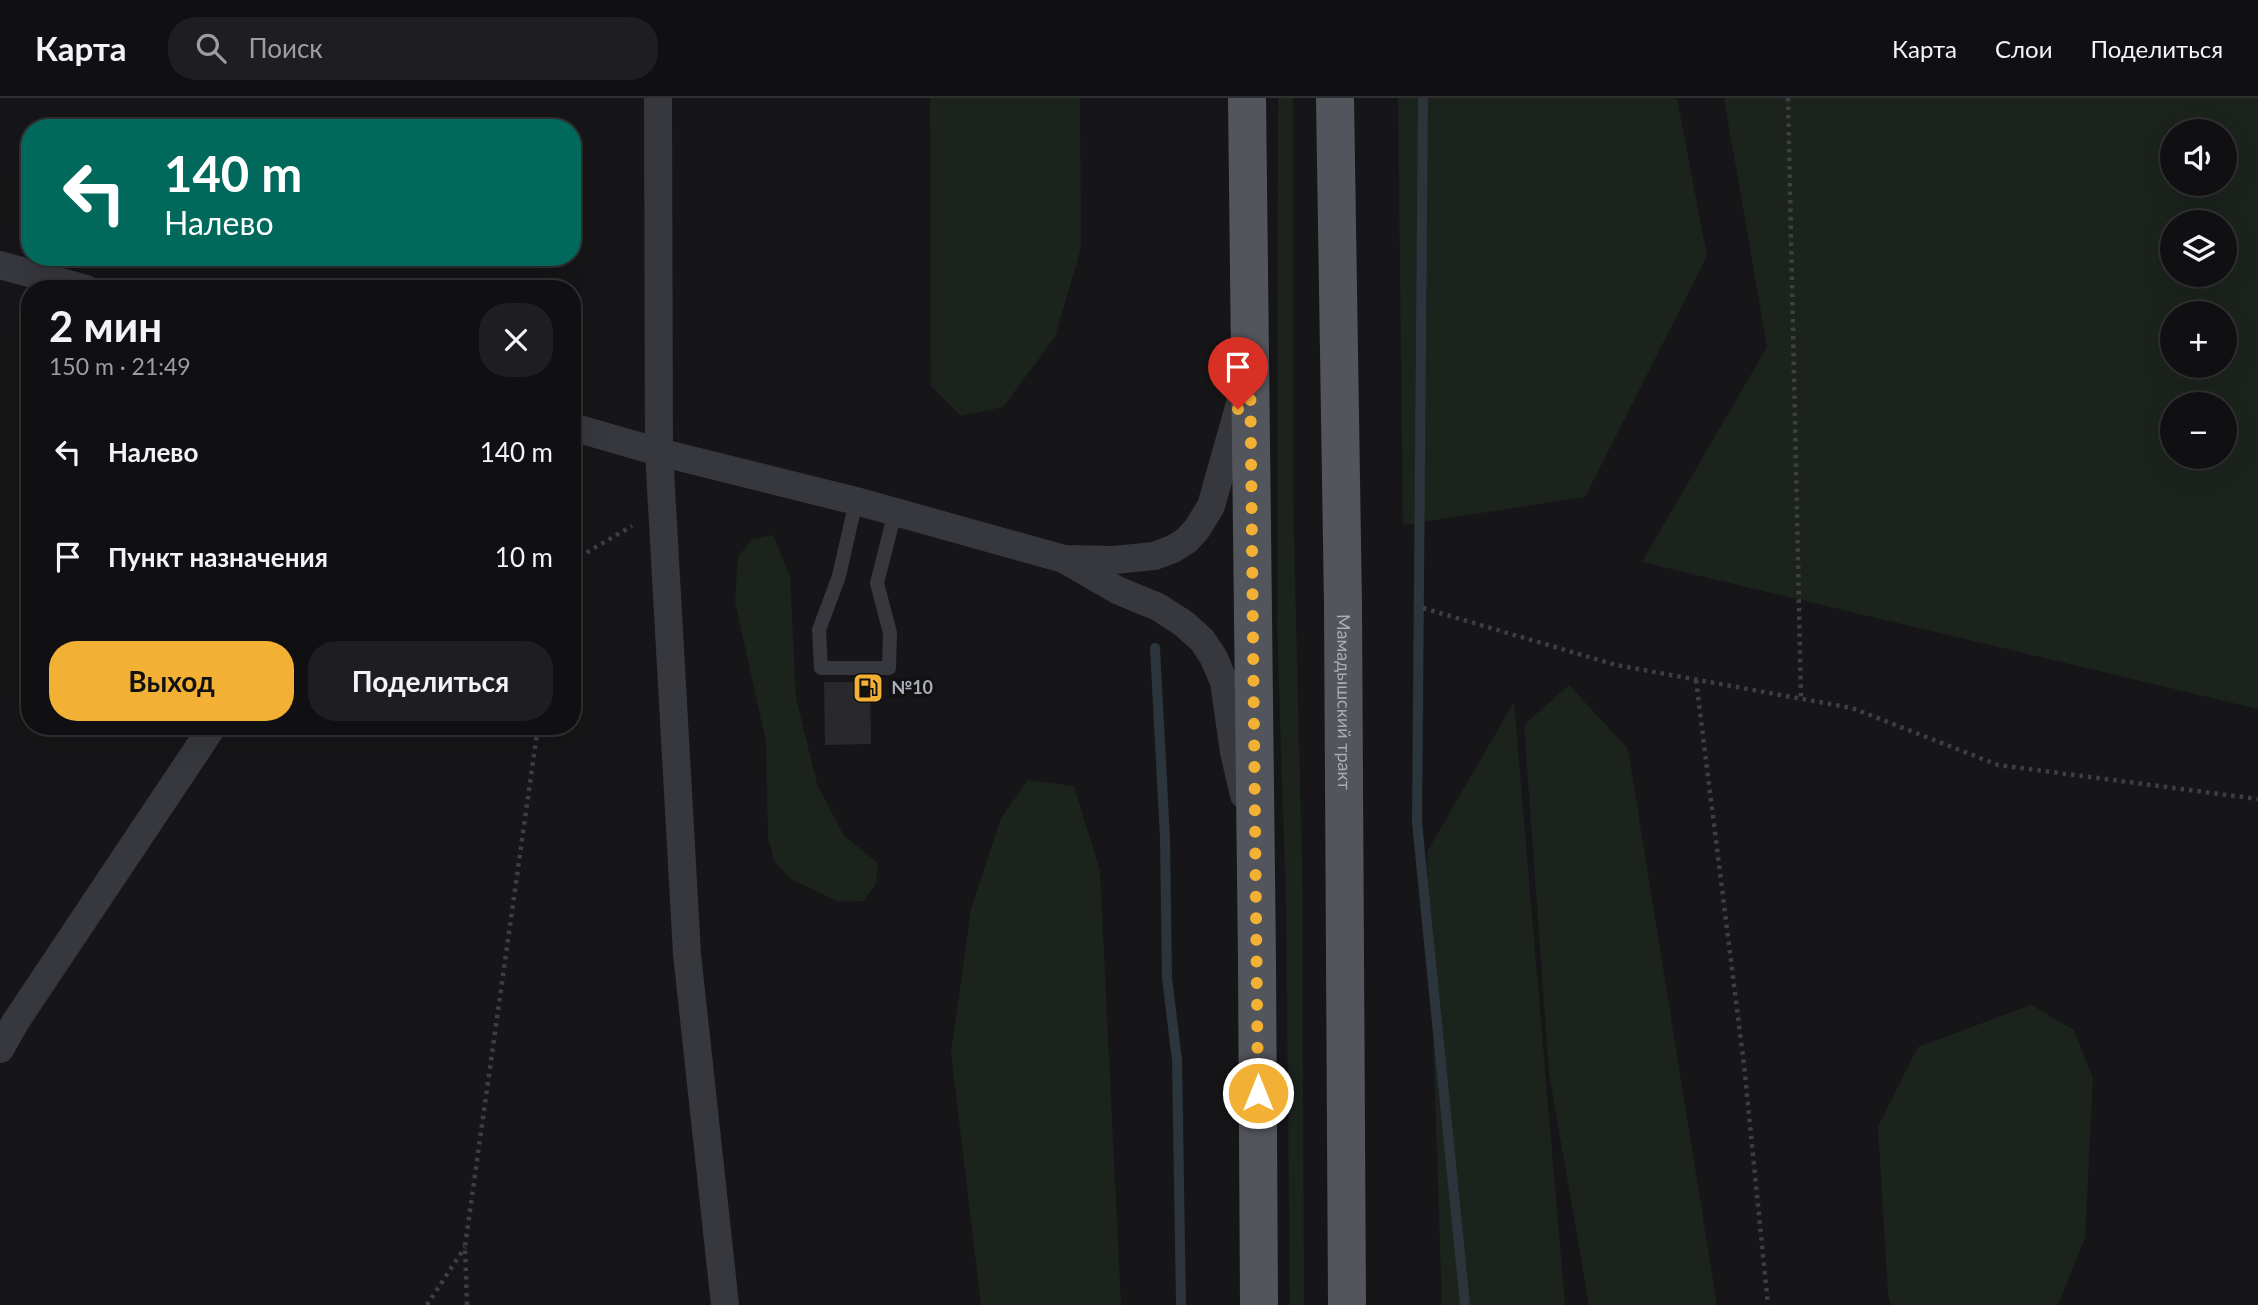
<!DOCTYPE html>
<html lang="ru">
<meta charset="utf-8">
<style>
body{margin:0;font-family:Lato,sans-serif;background:#1e1e20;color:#f1f3f6;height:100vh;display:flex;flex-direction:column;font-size:26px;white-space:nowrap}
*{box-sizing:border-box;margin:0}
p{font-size:23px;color:#9c9d9f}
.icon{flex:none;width:38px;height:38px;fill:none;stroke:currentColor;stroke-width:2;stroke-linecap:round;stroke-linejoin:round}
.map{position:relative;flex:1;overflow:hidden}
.details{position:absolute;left:21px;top:182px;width:560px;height:455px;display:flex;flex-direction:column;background:#101012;border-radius:28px;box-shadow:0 7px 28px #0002,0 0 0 2px #303032}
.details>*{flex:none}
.hud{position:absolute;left:21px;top:21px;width:560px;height:147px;border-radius:28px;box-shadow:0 7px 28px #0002,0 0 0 2px #303032;background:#00695c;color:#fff;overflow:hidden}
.tools{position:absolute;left:2160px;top:21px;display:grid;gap:14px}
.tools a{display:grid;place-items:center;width:77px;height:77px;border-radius:50%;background:#101012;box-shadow:0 7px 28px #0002,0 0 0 2px #303032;font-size:35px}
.pin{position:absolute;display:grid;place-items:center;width:60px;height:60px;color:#fff;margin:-72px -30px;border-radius:50% 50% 50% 0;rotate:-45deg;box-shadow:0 0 7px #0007}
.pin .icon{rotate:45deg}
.me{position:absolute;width:77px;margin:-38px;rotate:0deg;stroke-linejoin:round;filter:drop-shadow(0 0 5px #0008)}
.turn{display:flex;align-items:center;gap:24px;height:147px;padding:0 28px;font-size:32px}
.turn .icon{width:91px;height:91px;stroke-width:2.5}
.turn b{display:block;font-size:49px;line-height:60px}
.round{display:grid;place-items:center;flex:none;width:74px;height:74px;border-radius:28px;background:#1e1e20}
.overview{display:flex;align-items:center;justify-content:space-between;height:119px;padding:0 28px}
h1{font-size:42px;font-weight:700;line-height:52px}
.cta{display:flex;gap:14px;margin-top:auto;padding:14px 28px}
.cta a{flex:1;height:80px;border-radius:28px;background:#f2b134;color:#111;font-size:28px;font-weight:700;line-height:80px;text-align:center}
.cta a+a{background:#1e1e20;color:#f1f3f6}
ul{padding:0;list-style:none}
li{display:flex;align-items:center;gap:21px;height:105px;padding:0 28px}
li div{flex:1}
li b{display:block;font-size:26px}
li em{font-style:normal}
header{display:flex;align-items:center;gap:42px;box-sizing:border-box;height:98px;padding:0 35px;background:#101012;border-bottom:2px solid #303032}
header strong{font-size:33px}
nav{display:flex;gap:38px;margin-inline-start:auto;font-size:24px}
.search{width:490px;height:63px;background:#1e1e20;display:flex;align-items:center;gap:18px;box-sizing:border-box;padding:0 24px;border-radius:28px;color:#9c9d9f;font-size:26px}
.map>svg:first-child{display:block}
.green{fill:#1c231d;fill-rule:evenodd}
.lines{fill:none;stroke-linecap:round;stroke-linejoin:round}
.stream{stroke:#2c353c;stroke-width:10}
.building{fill:#29292c}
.path{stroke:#3d3f44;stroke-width:4.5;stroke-dasharray:3.5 5;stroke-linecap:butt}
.service{stroke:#37383d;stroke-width:14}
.minor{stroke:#37383d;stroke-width:28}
.primary{stroke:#53555c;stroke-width:38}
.route{stroke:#f2b134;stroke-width:12;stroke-dasharray:0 21.6}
.labels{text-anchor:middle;stroke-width:7;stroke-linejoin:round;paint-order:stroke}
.poi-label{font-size:18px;font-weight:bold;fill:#a8adb8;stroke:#111113;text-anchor:start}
.street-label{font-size:18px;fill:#a8adb8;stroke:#111113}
</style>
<header>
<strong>Карта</strong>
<div class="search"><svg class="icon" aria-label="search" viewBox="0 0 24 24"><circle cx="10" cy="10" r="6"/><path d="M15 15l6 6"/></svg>Поиск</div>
<nav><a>Карта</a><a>Слои</a><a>Поделиться</a></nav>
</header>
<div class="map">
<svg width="2258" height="1207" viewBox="0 0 2258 1207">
<rect width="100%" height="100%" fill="#161618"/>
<!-- green -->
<g class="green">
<polygon points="930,0 1080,0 1081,150 1055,239 1003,309 961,318 931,288"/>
<polygon points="1278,0 1293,0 1293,399 1302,765 1304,1207 1290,1207 1286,808 1277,523"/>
<polygon points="1398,0 1677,0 1707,158 1585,399 1403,427"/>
<path d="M1724,0H2258V611L1642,464L1767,249ZM2224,33V86H2172V33ZM2224,124V177H2172V124ZM2224,215V268H2172V215ZM2172,306H2224V359H2172Z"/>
<polygon points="773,437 790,478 796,600 817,686 844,738 878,765 876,786 863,803 839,804 791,781 774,763 768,738 766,644 735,504 738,459 752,441"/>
<polygon points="1569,587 1628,651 1717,1207 1589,1207 1549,975 1524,627"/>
<polygon points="1514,604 1565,1207 1442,1207 1427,754"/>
<polygon points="1028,682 1074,688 1100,773 1121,1207 981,1207 951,955 971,811 1001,720"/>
<polygon points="2031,907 2074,932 2093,980 2085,1140 2058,1207 1891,1207 1888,1196 1878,1029 1918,949"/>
</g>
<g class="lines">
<!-- stream -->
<g class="stream">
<polyline points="1423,0 1417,724 1465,1207"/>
<polyline points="1155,550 1165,740 1167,880 1177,962 1181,1207"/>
</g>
</g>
<!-- building -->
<polygon class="building" points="824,584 870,584 871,646 825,647"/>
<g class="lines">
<!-- path -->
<g class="path">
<polyline points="1788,0 1801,601"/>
<polyline points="572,463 632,428"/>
<polyline points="1423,510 1616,567 1852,610 1998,667 2258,701"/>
<polyline points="1696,582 1744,967 1768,1207"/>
<polyline points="427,1207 465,1149"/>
<polyline points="467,1207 465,1148 538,628"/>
</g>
<!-- service -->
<polyline class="service" points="856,403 839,478 819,532 821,570 889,570 890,535 877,485 895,414"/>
<!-- minor -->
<g class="minor">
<polyline points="658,0 659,354 687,856 725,1207"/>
<polyline points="0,167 86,191"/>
<polyline points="572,329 659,354 856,403 1064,461 1114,462 1154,458 1173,451 1187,442 1197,431 1211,408 1241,302"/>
<polyline points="1067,463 1117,492 1158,509 1183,525 1202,542 1214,560 1224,584 1234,654 1244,697"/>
<polyline points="0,951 16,923 213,628"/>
</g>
<!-- primary -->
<g class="primary">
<polyline points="1247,0 1257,863 1259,1207"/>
<path id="s1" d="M1335,0L1343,508L1347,1207"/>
</g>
</g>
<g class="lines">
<!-- route -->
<polyline class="route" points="1238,311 1250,264 1258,995"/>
</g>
<!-- icons -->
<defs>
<g id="fuel-square" transform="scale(1.575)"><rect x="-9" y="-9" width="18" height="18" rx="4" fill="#f2b134" stroke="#111113"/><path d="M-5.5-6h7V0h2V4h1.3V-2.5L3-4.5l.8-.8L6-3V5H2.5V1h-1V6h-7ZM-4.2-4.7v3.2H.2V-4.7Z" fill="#111"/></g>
</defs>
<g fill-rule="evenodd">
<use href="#fuel-square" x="868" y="590"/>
</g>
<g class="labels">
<!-- poi labels -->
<g class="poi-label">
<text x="891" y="596">№10</text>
</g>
<!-- street labels -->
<g class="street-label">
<text dy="6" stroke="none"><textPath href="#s1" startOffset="604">Мамадышский тракт</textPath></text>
</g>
</g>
</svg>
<div class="tools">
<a><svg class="icon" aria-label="sound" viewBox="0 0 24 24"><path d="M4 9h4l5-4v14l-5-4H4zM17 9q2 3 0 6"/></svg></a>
<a><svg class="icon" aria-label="layers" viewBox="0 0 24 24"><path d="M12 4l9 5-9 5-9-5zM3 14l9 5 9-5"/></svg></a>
<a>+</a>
<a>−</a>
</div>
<div class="pin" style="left:1238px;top:311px;background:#d93025"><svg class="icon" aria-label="arrive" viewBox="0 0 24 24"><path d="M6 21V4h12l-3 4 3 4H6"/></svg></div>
<svg class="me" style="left:1258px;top:995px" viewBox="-20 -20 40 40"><circle r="17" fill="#f2b134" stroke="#fff" stroke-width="3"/><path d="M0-11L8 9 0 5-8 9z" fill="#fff"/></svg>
<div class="hud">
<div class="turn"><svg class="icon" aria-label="left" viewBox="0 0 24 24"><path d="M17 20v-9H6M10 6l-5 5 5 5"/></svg><div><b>140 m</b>Налево</div></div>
</div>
<section class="details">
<div class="overview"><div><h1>2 мин</h1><p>150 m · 21:49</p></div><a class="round"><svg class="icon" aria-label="close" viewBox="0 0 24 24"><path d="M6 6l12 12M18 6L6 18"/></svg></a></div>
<ul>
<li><svg class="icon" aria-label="left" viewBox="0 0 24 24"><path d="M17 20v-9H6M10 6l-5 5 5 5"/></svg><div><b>Налево</b></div><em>140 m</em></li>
<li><svg class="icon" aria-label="arrive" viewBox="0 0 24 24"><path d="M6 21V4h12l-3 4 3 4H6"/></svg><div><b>Пункт назначения</b></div><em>10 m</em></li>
</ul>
<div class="cta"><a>Выход</a><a>Поделиться</a></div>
</section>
</div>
